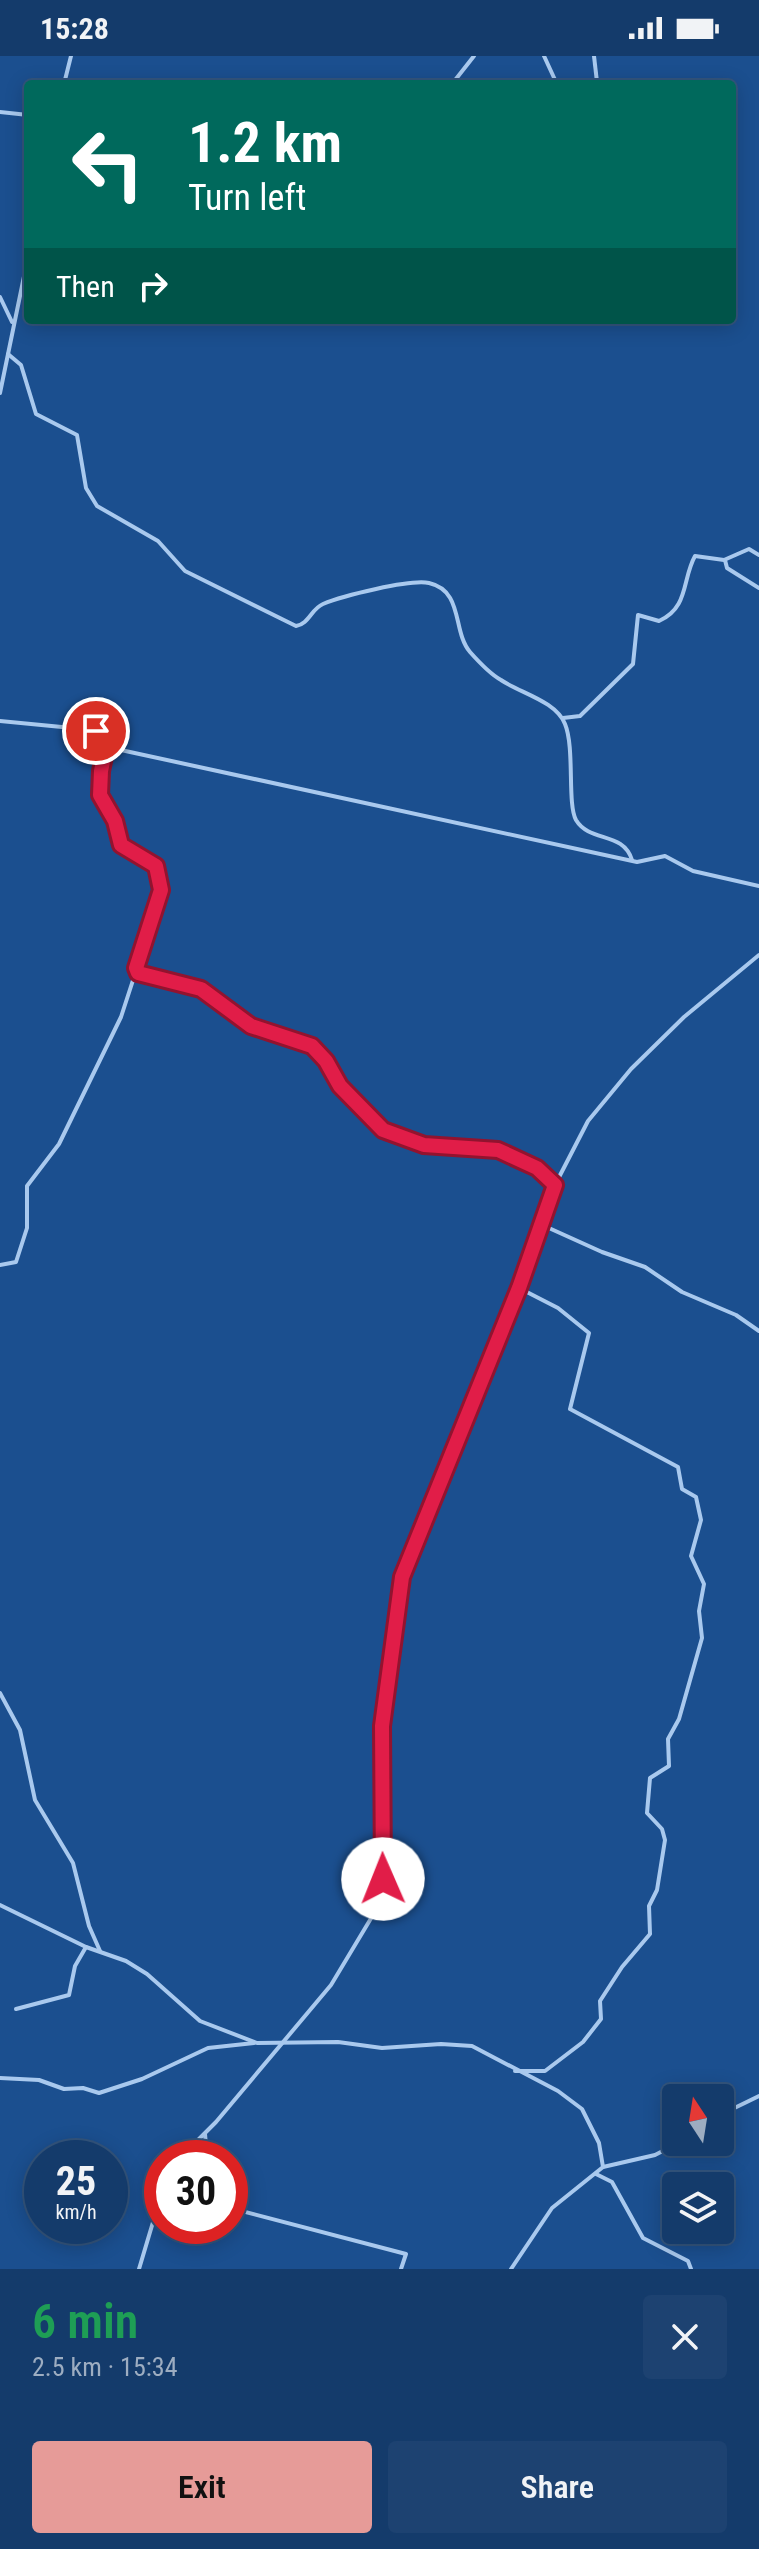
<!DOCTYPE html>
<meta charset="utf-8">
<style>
body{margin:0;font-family:"Roboto Condensed",sans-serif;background:#1d4271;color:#f1f3f6;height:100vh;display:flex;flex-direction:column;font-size:30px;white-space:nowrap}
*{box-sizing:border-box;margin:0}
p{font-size:26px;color:#9dadc1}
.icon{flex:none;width:44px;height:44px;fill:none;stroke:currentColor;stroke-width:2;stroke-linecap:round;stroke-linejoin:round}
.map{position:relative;height:2213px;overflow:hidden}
.details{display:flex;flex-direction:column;background:#143b6b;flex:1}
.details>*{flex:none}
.banner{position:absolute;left:24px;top:24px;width:712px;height:244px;border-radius:8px;box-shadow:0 4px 20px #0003,0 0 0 2px #33557e;background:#00695c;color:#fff;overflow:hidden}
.needle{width:52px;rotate:348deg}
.fabs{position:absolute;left:662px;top:2028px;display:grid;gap:16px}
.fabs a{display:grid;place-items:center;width:72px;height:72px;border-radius:8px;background:#143b6b;box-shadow:0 4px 20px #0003,0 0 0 2px #33557e;font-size:40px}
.speed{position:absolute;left:24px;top:2084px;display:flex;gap:16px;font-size:40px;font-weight:700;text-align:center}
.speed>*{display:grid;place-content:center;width:104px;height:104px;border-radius:50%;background:#143b6b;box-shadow:0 4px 20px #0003,0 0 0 2px #33557e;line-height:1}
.speed small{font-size:20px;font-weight:400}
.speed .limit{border:12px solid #d22;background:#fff;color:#111}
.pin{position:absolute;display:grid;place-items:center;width:68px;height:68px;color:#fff;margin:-34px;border:4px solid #fff;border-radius:50%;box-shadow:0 2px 8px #0007}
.me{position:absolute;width:88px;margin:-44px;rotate:359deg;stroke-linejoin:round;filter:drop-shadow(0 0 6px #0008)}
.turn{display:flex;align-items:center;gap:28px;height:168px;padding:0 32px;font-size:36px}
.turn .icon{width:104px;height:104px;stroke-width:2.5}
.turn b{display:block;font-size:56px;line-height:68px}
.then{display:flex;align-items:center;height:76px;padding:0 32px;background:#0003;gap:16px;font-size:30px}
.round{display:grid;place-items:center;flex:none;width:84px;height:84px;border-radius:8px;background:#1d4271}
.headline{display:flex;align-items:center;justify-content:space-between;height:136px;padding:0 32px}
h1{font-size:48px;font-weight:600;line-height:60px;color:#1e9e55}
.cta{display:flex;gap:16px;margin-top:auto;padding:16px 32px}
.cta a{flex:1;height:92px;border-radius:8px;background:#e69b98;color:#111;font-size:32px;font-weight:600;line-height:92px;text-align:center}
.cta a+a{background:#1d4271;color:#f1f3f6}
.status{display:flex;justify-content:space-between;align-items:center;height:56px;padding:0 40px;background:#143b6b;direction:ltr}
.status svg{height:22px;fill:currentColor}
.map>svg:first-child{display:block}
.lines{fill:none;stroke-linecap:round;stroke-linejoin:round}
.minor{stroke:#a9c9ee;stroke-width:4}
.route-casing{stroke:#92132f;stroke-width:20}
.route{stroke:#e11d48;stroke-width:14}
</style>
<div class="status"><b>15:28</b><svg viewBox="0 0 49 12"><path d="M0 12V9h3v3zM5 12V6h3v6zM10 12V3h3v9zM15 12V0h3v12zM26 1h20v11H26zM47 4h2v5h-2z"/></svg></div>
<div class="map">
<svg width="759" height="2213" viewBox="0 0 759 2213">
<rect width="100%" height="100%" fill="#1b4f8f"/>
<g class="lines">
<!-- minor -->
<g class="minor">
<polyline points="544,0 556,26 596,26"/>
<polyline points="594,0 597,26"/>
<polyline points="64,28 71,0"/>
<polyline points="452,28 474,0"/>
<polyline points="0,56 28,59"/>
<polyline points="0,241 12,266"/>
<path d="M8,298L21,309L36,358L77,379L86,432L97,450L158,485L185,515L296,570C309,568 311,553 323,548C342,540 410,523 429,527C464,535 452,575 470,596C478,605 490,618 501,624C520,637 556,645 565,668C575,692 567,748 576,764C590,787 623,775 632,804"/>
<polyline points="0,337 28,201"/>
<polyline points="725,504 727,512 759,532"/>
<path d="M563,662L580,660L633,608L638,559L659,565C689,552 682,523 695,500L724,504L749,493L759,499"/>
<polyline points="0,665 103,675 107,679 99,734 115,765 121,789 156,810 161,834 136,910 138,917 201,933 251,970 312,990 326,1005 340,1030 383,1074 424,1089 498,1094 537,1112 555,1129"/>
<polyline points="107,691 637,806 665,800 693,815 759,830"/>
<polyline points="540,1168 602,1196 645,1211 682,1236 736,1259 759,1275"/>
<polyline points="0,1209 16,1206 27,1172 27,1130 59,1088 121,961 136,915"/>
<polyline points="0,1637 20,1674 35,1744 73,1807 89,1870 100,1895"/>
<polyline points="0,1849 86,1891 126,1905 147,1918 200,1965 257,1987 338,1986 382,1992 441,1988 472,1990 558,2035 582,2053 599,2087 603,2111 552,2152 511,2213"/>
<polyline points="16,1953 69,1939 75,1910 86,1891"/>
<polyline points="515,2015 545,2015 583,1986 601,1963 600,1945 622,1911 650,1878 649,1850 657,1834 665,1784 662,1773 647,1757 650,1722 669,1710 668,1683 679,1663 702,1582 699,1555 704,1528 691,1500 701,1464 696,1441 682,1433 678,1411 570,1353 589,1277 558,1252 519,1232"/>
<polyline points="0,2022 39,2024 64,2033 83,2032 99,2037 142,2023 208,1992 254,1987"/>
<polyline points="720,2059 759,2040"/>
<polyline points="205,2078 207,2102"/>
<polyline points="180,2102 216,2066 331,1929 376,1854 384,1803 382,1670 402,1521 519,1232 555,1129 588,1065 631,1013 684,961 759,899"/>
<polyline points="603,2111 655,2099 680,2086"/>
<polyline points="596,2118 612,2126 643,2182 688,2205 691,2213"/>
<polyline points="230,2152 406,2198 401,2213"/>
<polyline points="139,2213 162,2136"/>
</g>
</g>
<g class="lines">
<!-- route casing -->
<g class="route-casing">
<polyline id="route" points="96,675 106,677 108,682 101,715 100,739 115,765 121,789 156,810 161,834 136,912 138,917 201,933 251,970 312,990 326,1005 340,1030 383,1074 424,1089 498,1094 537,1112 555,1129 519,1232 402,1521 382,1670 383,1823"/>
</g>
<!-- route -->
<use href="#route" class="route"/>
</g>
</svg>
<div class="fabs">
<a><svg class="needle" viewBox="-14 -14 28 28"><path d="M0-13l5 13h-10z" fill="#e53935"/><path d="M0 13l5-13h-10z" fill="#9dadc1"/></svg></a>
<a><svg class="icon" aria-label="layers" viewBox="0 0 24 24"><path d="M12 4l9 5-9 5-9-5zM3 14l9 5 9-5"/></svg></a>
</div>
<div class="speed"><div>25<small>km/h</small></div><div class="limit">30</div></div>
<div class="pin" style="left:96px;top:675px;background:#d93025"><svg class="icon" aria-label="arrive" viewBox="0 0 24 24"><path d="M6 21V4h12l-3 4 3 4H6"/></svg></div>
<svg class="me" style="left:383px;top:1823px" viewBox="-20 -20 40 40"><circle r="19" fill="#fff"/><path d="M0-13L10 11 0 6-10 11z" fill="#e11d48"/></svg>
<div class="banner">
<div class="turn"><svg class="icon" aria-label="left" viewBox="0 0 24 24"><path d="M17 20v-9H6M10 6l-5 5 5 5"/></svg><div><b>1.2 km</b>Turn left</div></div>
<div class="then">Then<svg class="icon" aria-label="right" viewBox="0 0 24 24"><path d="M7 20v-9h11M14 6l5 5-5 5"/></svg></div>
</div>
</div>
<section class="details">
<div class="headline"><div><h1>6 min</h1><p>2.5 km · 15:34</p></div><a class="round"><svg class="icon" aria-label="close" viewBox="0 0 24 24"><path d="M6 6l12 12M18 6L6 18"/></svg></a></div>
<div class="cta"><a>Exit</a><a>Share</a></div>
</section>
